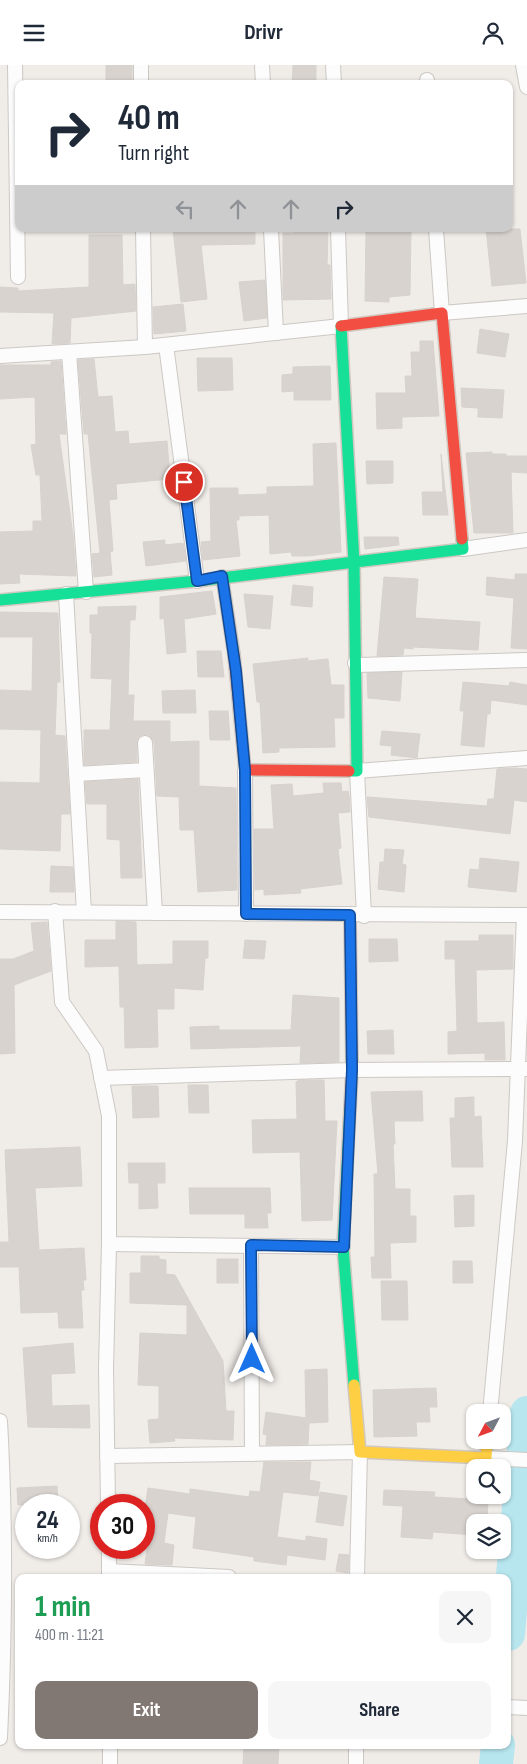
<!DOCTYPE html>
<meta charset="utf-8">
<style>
body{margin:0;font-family:"Sofia Sans Condensed",sans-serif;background:#f6f6f7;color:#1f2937;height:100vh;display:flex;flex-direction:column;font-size:19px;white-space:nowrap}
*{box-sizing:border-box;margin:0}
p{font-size:16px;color:#747a83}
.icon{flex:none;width:28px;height:28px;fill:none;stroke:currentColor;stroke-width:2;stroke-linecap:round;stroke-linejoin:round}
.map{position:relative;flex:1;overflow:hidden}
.panel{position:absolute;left:15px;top:1509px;width:496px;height:175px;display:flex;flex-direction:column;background:#fff;border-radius:10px;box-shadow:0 1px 4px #0004}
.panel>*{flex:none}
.hud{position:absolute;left:15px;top:15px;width:498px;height:152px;border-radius:10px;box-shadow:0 1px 4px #0004;background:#fff;color:#1f2937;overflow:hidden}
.needle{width:32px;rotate:229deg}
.controls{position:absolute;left:466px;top:1339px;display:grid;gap:10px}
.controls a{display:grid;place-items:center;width:45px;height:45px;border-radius:10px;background:#fff;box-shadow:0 1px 4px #0004;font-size:25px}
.speed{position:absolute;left:15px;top:1429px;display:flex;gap:10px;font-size:25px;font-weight:700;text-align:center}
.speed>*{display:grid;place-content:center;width:65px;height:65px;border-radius:50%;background:#fff;box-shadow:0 1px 4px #0004;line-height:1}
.speed small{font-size:12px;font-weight:400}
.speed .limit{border:8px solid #d22;background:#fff;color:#111}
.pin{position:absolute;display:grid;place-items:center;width:42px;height:42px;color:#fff;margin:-21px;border:2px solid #fff;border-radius:50%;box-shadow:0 1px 5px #0007}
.me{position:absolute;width:55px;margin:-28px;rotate:0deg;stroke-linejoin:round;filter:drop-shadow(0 0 4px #0008)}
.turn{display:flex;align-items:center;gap:18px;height:105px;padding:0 20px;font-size:22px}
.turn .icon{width:65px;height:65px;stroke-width:2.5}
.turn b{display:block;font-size:35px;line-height:42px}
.lanes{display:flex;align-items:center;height:48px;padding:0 20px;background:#0003;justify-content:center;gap:25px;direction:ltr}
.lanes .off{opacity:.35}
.round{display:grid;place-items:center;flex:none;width:52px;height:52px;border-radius:10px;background:#f6f6f7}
.summary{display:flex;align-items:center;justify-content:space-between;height:85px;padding:0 20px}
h1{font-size:30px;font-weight:700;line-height:38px;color:#1e9e55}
.button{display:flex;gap:10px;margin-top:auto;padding:10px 20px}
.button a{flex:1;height:58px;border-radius:10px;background:#817873;color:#fff;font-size:20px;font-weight:700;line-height:58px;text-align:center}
.button a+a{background:#f6f6f7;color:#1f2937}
header{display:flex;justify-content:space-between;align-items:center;height:65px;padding:0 20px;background:#fff;font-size:22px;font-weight:700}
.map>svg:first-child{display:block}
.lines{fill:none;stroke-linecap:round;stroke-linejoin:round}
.river{stroke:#b7e6ef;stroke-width:34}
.building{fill:#d8d3cf;stroke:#d8d2ce}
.street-casing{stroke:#ccc8c4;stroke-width:16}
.fast-casing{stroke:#d1c8c0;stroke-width:14}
.slow-casing{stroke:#d1c8c0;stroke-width:14}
.jam-casing{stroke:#d1c8c0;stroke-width:14}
.street{stroke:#fdfcfc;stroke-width:14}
.fast{stroke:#16e098;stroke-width:11}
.slow{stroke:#ffcf43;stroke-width:11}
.jam{stroke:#f24e42;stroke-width:11}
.route-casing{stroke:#114b97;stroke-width:12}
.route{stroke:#1a73e8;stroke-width:9}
</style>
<header><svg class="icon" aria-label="menu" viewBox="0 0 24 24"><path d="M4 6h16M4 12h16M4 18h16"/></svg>Drivr<svg class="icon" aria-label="person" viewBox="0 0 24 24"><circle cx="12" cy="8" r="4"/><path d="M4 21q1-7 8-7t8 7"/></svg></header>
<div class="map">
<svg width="527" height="1699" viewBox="0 0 527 1699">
<rect width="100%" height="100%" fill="#f0ece8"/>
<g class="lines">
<!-- river -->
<g class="river">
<polyline points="508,1569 527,1348"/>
<polyline points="496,1699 498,1680"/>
</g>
</g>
<!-- building -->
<g class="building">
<rect x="106" y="0" width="26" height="17"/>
<polygon points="293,0 316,0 316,19 292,18"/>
<polygon points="173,164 255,164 255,179 201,180 207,234 181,237"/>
<polygon points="294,164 328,164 327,200 330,200 331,234 283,235 283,168 294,168"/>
<polygon points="366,164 411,165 410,230 389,232 389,237 365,236"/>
<polygon points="486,164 520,164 526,218 492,221"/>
<polygon points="89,170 122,170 123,220 135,219 136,246 71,253 70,278 52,279 54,248 0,247 0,222 18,223 18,226 89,222"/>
<polygon points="265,215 267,253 244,256 239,217"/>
<polygon points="183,239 186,266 154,269 153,242"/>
<polygon points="480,264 509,269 505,292 477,288"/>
<polygon points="420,276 433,276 439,351 402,352 402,363 377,364 376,328 406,328 405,311 412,311 411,287 420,287"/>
<polygon points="197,293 232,293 233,325 198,326"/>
<polygon points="94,294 98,332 112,331 115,367 128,366 129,379 167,376 170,414 116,419 117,434 109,435 113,486 110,487 112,510 94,512 92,489 109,487 100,488 88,369 84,369 78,295"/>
<polygon points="61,296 66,369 59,369 73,470 76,511 19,509 20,518 0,519 0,467 33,466 33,456 42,456 40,410 36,410 31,380 36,379 35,332 0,334 0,300 51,300 51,297"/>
<polygon points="330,301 331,335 294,335 294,326 282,327 282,310 293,309 293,302"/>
<polygon points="461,323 504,325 502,353 478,352 478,343 462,342"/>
<polygon points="336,378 341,487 308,491 292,491 291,487 270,489 269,450 239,451 239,455 236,455 240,491 203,495 201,477 211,476 210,423 238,423 238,430 267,429 267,422 314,421 313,379"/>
<polygon points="492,387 492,389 506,389 506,391 527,391 527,408 511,407 513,468 474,468 466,388"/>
<polygon points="441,389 448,450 423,450 422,427 443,427"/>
<polygon points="366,396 393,396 393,418 367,419"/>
<polygon points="364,472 398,472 399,480 365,484"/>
<polygon points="165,475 165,480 183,478 186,496 146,501 143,477"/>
<polygon points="515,509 527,509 527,584 511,583 514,533 486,530 487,512 515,515"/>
<polygon points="384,512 418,514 415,553 480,557 478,585 413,582 413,584 404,583 403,590 377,591"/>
<polygon points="293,520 313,522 312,542 291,540"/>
<polygon points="212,526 216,549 184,554 186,587 167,589 164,553 160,554 160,532"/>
<polygon points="244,529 273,531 270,564 248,562"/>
<polygon points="136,541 135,555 130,555 128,630 134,630 133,656 170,656 170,677 199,676 199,721 236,723 237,825 198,827 194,765 180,765 179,732 157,731 154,677 149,670 141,670 137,675 137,697 84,700 84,665 110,665 112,614 91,613 92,568 90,568 90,550 98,550 98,542"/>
<polygon points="0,547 58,548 60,617 57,617 55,670 65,671 70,749 61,749 60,786 0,784 0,717 40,718 41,665 0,664 0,625 32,626 33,572 0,572"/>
<polygon points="197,586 221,586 224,612 198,612"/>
<polygon points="308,593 308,596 328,594 331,620 344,620 344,653 334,653 335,682 279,683 279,687 263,688 260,637 257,637 253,599"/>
<polygon points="402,607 400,636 368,633 367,608"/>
<polygon points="463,617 509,621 510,617 527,620 527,640 491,635 490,649 487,649 484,682 461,680 464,646 460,646"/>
<polygon points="195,625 196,648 163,648 162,626"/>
<polygon points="209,646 228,646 230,675 210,675"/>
<polygon points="382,666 420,669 417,693 391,690 392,681 380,680"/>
<polygon points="515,703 527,704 527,737 514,735 510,769 369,752 367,732 487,741 488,734 494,734 497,704"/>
<polygon points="138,714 142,813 121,813 120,775 107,774 107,739 87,739 85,717"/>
<polygon points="323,718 341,718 342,727 348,726 349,730 350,747 338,748 341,783 338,784 342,819 300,824 301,828 264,830 264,824 255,825 254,764 274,764 271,720 292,719 293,731 324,728"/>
<polygon points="385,784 404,785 402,799 406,800 404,827 378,824 380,797 384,797"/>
<polygon points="480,793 519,797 516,827 468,822 470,804 479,805"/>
<polygon points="51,801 73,802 74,827 50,827"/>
<polygon points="116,856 136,857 137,900 173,899 173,876 208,876 208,893 205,893 203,925 174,923 174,944 157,944 158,982 125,983 124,942 120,942 119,901 85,902 85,875 116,875"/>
<polygon points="47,857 51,906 14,920 15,988 0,989 0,894 13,894 34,886 31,858"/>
<polygon points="479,870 513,870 513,904 476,905 477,958 504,957 505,995 485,995 485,988 448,989 448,967 457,966 455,894 445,894 445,876 479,876"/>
<polygon points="369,874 397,874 398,896 369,897"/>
<polygon points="245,875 266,876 264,894 243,893"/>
<polygon points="293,930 339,933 339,997 300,998 301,981 191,984 190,962 219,961 219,965 291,965"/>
<polygon points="393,965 394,989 368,989 367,966"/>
<polygon points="299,1015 324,1015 325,1056 337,1056 332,1155 302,1156 300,1087 253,1088 252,1055 297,1054 296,1017"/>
<polygon points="188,1020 208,1020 209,1048 189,1048"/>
<polygon points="132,1021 158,1021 159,1052 133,1053"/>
<polygon points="422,1026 423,1056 394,1056 395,1079 393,1079 395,1124 410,1124 410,1151 416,1151 416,1177 390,1178 391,1213 372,1213 371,1192 375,1192 374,1109 378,1109 371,1027"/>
<polygon points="474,1032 474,1052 481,1051 483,1102 452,1102 450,1053 455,1053 455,1033"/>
<polygon points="80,1082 82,1121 35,1123 39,1185 84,1183 86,1215 83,1215 84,1225 81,1225 83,1263 59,1263 58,1247 21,1248 19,1202 0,1202 0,1177 9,1177 5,1085"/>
<polygon points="128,1098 165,1098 165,1118 157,1118 158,1143 139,1144 139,1118 129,1118"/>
<polygon points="189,1123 270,1123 271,1148 267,1148 268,1163 245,1163 245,1149 190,1149"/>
<polygon points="474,1130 474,1161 455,1162 454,1131"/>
<polygon points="141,1191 159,1191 159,1194 166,1195 166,1209 175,1210 223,1296 226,1346 234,1346 233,1375 174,1373 175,1376 150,1378 148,1355 159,1354 159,1321 138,1320 140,1268 187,1270 187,1240 130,1238 130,1208 141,1208"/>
<rect x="217" y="1194" width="21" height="24"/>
<polygon points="453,1196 472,1196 473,1218 453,1218"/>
<polygon points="381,1216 407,1216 408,1255 382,1255"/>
<polygon points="73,1278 75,1308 51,1309 52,1341 89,1340 90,1363 28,1362 23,1283"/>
<polygon points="327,1304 328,1357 309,1358 308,1379 266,1380 267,1370 263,1369 266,1347 306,1353 305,1305"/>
<polygon points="436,1323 437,1342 429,1342 430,1357 416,1357 417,1371 374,1372 373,1325"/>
<polygon points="264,1397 311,1397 309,1415 320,1417 318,1431 283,1427 277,1472 306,1476 306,1471 327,1474 325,1495 287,1490 286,1500 254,1496 254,1492 193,1483 196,1452 168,1448 164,1478 174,1480 172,1500 145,1499 152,1450 144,1449 148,1423 190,1429 190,1424 249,1432 250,1426 260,1427"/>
<polygon points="57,1421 58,1440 18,1440 17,1423"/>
<polygon points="384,1425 435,1427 434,1432 488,1435 487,1458 475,1458 475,1470 433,1467 432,1474 401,1472 403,1441 383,1440"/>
<polygon points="320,1427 347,1431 343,1461 316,1457"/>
<polygon points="339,1489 349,1490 348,1508 336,1506"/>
<polygon points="244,1680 279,1680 278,1699 243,1699"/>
</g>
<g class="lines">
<!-- street casing -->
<g class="street-casing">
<g id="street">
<polyline points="15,0 18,212"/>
<polyline points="141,0 141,19"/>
<polyline points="262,0 263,19"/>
<polyline points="333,0 334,19"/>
<polyline points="523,0 527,22"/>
<polyline points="427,15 427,19"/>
<polyline points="143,164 145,282 341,261 338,164"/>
<polyline points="271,164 276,268"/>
<polyline points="436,164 442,248 527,241"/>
<polyline points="166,280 197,516"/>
<polyline points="69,287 86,527"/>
<polyline points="0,291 145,282"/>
<polyline points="463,484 527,475"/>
<polyline points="66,529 84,847"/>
<polyline points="355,598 359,600 527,595"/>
<polyline points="145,678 155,848"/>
<polyline points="245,705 246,849"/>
<polyline points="76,709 146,705"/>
<polyline points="55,846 62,937 96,986 109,1051 109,1179 343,1182"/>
<polyline points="0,847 527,850"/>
<polyline points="364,851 357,706 527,693"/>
<polyline points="101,1013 352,1005 527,1004"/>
<polyline points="251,1181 252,1389"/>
<polyline points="490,1348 515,1076 524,850"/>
<path d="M0,1356C6,1462 5,1568 0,1673"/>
<polyline points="107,1391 360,1387 357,1512"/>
<polyline points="486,1393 527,1395"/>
<polyline points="108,1440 106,1304 109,1179"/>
<polyline points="109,1482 109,1512"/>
<polyline points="109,1506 229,1512"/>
<polyline points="508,1642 527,1643"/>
<polyline points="110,1680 110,1699"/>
<polyline points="356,1680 356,1699"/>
</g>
</g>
<!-- fast casing -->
<g class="fast-casing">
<g id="fast">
<polyline points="341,261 354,498 357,706 349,706"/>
<polyline points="0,535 197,516 463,484 462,474"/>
<polyline points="350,1043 343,1182 354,1320"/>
</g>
</g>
<!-- slow casing -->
<g class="slow-casing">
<g id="slow">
<polyline points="222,511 234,590"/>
<polyline points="354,1320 360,1387 486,1393 487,1375"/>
</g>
</g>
<!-- jam casing -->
<g class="jam-casing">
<g id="jam">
<polyline points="341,261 442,248 462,474"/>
<polyline points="234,590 245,705 349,706"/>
<polyline points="350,851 352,1005 350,1043"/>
</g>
</g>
<!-- street -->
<use href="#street" class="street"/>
<!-- fast -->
<use href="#fast" class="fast"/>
<!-- slow -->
<use href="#slow" class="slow"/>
<!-- jam -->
<use href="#jam" class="jam"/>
</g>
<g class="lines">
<!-- route casing -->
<g class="route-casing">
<polyline id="route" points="184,417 197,516 222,511 236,606 245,705 246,849 350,850 352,1005 344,1182 251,1180 252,1294"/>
</g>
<!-- route -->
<use href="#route" class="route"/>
</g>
</svg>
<div class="controls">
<a><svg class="needle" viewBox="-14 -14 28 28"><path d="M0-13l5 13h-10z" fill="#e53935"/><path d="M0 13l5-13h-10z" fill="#747a83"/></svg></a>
<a><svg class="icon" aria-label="search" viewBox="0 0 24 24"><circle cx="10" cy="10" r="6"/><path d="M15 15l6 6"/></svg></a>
<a><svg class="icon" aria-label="layers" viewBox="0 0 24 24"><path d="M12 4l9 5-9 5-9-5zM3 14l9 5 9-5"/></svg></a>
</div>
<div class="speed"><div>24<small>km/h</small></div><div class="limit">30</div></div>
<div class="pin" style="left:184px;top:417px;background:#d93025"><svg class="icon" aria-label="arrive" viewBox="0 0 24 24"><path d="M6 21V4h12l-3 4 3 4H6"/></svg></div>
<svg class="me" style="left:252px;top:1294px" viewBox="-20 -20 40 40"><path d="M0-17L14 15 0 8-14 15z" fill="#1a73e8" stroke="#fff" stroke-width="4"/></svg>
<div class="hud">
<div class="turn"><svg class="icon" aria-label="right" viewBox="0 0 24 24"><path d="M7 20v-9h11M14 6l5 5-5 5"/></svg><div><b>40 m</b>Turn right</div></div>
<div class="lanes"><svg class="icon off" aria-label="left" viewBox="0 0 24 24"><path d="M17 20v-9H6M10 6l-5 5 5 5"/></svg><svg class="icon off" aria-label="ahead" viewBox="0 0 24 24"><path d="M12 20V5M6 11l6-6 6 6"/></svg><svg class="icon off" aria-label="ahead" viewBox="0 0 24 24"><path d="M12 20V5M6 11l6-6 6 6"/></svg><svg class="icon" aria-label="right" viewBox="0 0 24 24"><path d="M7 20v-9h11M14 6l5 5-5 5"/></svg></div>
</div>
<section class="panel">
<div class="summary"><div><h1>1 min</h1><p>400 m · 11:21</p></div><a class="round"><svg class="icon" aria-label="close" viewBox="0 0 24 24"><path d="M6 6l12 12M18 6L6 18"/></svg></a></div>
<div class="button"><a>Exit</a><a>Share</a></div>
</section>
</div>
